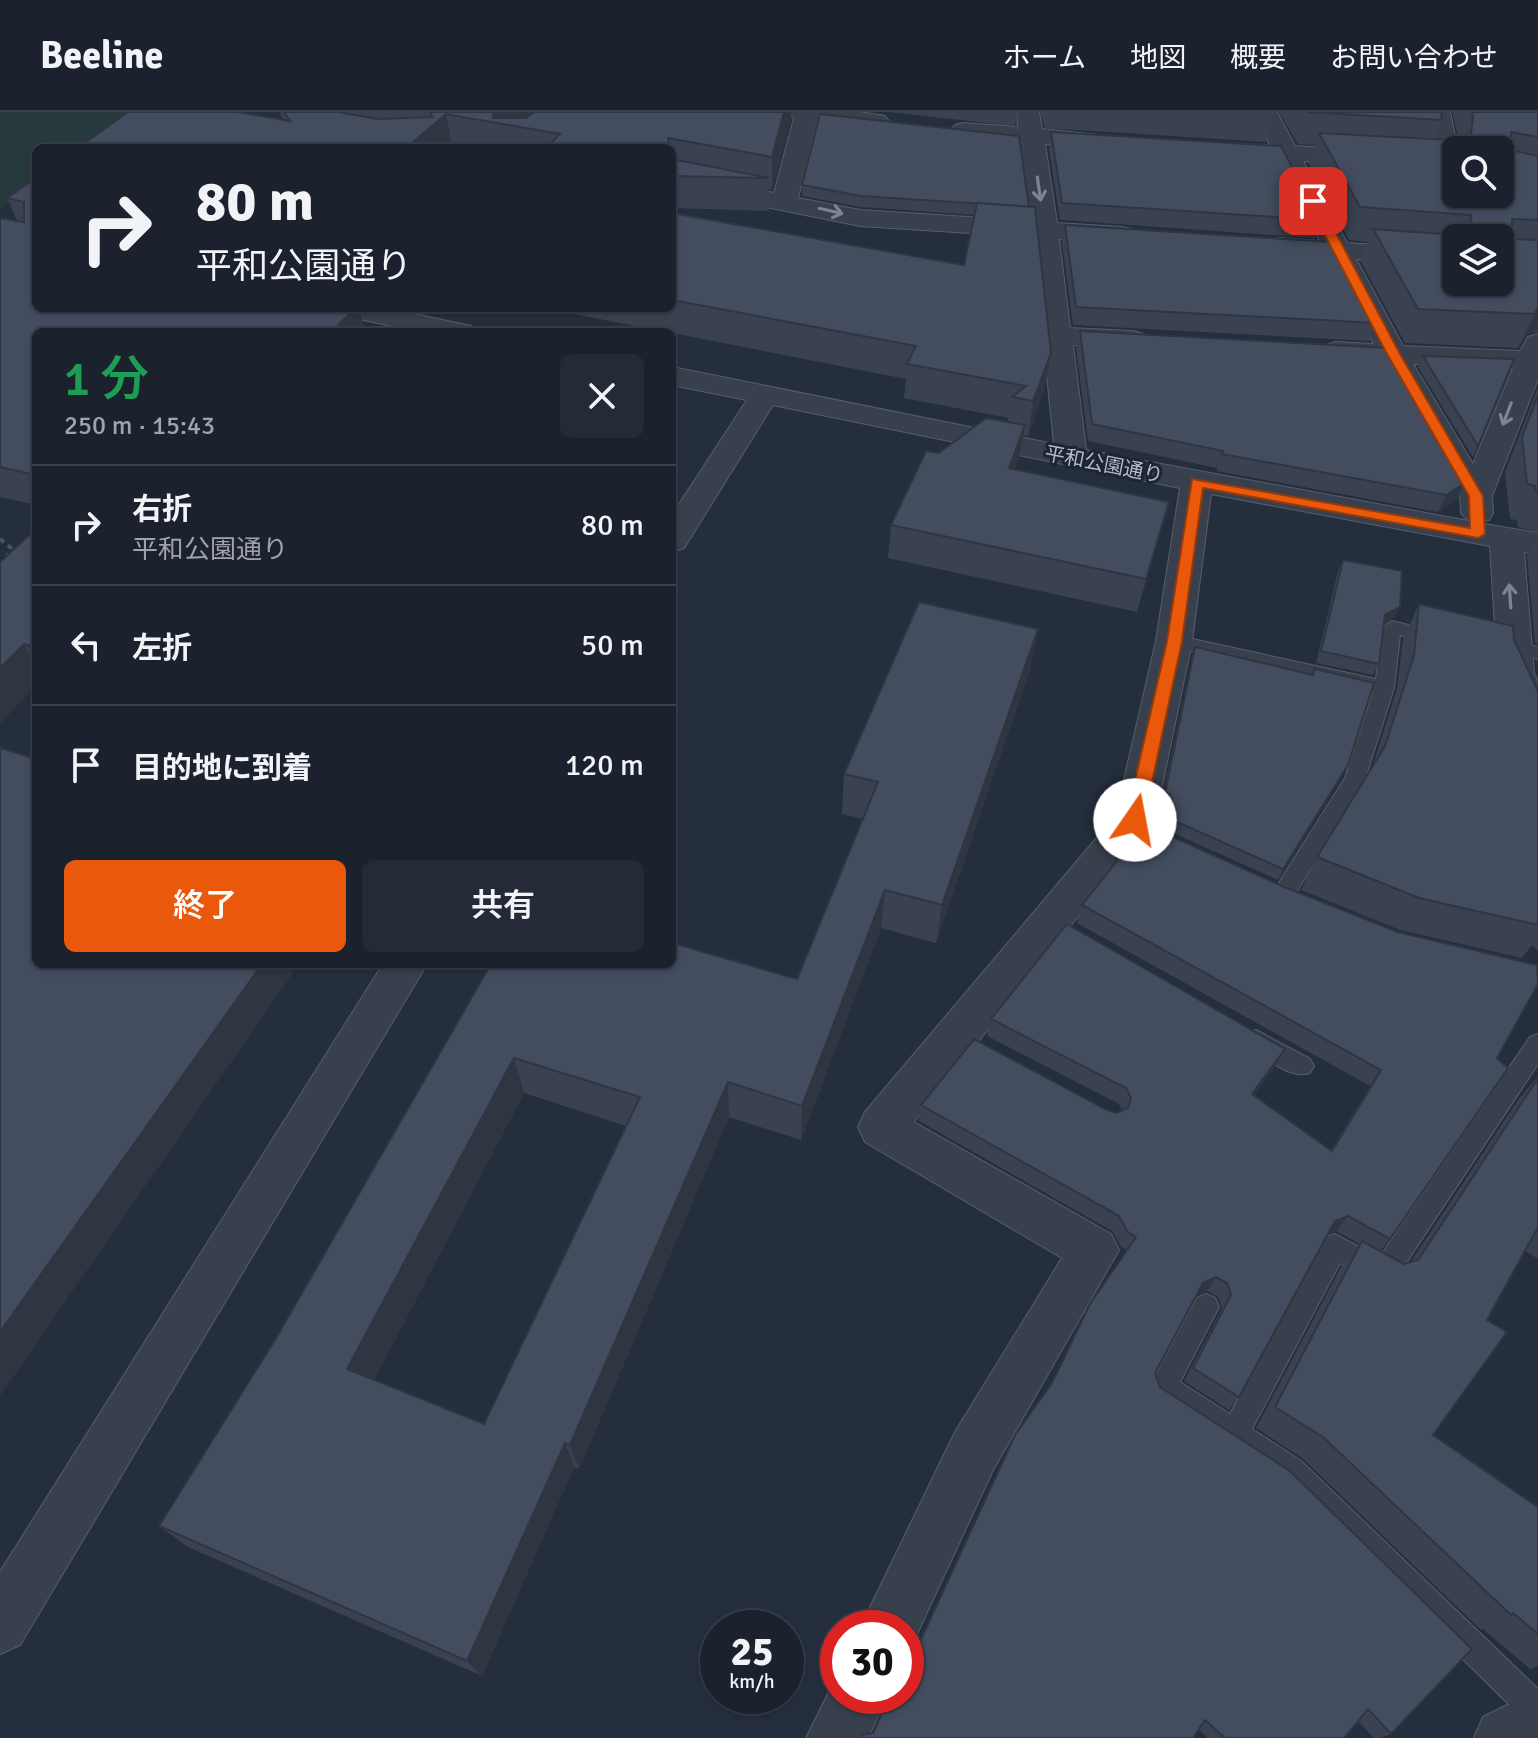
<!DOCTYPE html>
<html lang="ja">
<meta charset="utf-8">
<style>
body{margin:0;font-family:Signika,"Noto Sans JP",sans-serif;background:#242a36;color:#f1f3f6;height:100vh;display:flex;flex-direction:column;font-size:30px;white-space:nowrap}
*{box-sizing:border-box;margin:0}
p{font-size:26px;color:#a0a4aa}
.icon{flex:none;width:44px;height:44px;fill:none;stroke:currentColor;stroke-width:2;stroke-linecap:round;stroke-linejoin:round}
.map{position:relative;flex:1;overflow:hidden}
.drawer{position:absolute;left:32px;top:216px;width:644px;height:640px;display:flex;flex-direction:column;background:#1b222e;border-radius:12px;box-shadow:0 2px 6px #0004,0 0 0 2px #393f4a}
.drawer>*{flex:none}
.hud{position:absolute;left:32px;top:32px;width:644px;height:168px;border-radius:12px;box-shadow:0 2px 6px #0004,0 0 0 2px #393f4a;background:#1b222e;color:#f1f3f6;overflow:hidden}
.controls{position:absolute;left:1442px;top:24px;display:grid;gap:16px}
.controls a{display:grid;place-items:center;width:72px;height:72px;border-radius:12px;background:#1b222e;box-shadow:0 2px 6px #0004,0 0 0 2px #393f4a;font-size:40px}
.speed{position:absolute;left:700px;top:1498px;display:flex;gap:16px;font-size:40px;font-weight:700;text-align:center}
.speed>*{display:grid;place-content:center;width:104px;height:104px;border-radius:50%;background:#1b222e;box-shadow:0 2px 6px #0004,0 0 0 2px #393f4a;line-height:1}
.speed small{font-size:20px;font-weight:400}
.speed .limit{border:12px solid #d22;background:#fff;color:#111}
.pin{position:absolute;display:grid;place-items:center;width:68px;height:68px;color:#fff;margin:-34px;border-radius:16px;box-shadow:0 4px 12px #0006}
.me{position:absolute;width:88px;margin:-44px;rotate:12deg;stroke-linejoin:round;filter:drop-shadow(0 0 6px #0008)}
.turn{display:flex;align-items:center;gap:28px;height:168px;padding:0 32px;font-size:36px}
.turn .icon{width:104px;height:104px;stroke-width:2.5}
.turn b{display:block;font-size:56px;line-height:68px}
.round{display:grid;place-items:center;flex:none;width:84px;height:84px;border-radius:12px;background:#242a36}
.overview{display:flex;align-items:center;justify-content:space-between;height:136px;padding:0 32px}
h1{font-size:48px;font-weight:600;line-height:60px;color:#1e9e55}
.button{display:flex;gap:16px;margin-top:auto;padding:16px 32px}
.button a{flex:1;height:92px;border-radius:12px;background:#ea580c;color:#fff;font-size:32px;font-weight:600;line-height:92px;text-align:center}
.button a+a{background:#242a36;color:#f1f3f6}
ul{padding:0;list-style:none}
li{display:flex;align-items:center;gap:24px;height:120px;padding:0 32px;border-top:2px solid #393f4a}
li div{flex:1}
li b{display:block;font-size:30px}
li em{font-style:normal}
header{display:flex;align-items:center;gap:48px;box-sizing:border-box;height:112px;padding:0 40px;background:#1b222e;border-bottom:2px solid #393f4a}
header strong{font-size:38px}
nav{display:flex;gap:44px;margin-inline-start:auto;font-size:28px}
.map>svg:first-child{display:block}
.green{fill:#263a3e}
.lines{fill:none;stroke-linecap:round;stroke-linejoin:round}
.lane-casing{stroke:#565e6b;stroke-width:2}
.street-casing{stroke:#565e6b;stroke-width:2}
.path{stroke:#415658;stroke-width:4;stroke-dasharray:5 5;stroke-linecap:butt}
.lane{fill:#38404d;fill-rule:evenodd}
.street{fill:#38404d;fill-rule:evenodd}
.wall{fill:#3a4252;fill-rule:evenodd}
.shaded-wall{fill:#2f3642}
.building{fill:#434d5f;stroke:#2f3642;stroke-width:2;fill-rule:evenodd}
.oneway{stroke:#7c8491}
.route{fill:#ea580c;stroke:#983908;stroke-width:2}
.labels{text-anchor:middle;stroke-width:6;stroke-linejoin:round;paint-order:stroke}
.far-street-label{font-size:20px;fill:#b3bbc9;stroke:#1d2532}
</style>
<header>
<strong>Beeline</strong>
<nav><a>ホーム</a><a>地図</a><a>概要</a><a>お問い合わせ</a></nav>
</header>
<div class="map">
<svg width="1538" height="1626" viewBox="0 0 1538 1626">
<rect width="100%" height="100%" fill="#242e3d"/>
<!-- green -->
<polygon class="green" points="0,0 136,0 85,36 36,36 36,71 0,97"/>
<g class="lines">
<!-- lane casing -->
<g class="lane-casing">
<g id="lane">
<polygon points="1392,509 1441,521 1443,525 1434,531 1400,523 1394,576 1365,667 1291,789 1283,792 1275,789 1272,783 1275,777 1345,666 1373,580 1174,535 1165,529 1174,523 1376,567 1383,515"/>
<polygon points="1514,529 1538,535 1538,547 1507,539 1505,535"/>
<path d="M1256,918L1310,947L1314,954L1310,961C1291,968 1264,945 1248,935L1244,928L1248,921Z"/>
<polygon points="1538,922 1538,952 1392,1172 1383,1175 1340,1151 1252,1317 1300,1348 1538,1577 1538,1615 1527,1610 1280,1368 1153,1285 1149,1275 1197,1186 1206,1182 1215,1186 1219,1195 1180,1270 1230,1302 1326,1125 1335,1122 1379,1146 1530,925"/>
</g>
</g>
<!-- street casing -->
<g class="street-casing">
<g id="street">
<path d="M785,0H860L885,4L889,9L885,14L877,16L817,9L798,86L860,98L1031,109L1020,30L955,23L951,18L955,13L963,11L1018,15L1017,0H1039L1042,17L1117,25L1120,30L1117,35L1108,37L1045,32L1057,111L1122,115L1131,117L1135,123L1131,129L1122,131L1059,127L1070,216L1133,219L1143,222L1147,228L1143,234L1133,237L1073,233L1086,338L1469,409L1461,401L1460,384L1383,250L1326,245L1322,239L1326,233L1336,230L1374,232L1328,145L1271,140L1267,134L1271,128L1280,126L1320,129L1278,48L1217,42L1214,37L1217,32L1270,33L1253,0H1277L1295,34L1434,43L1426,0H1450L1458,38L1456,59L1303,49L1347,131L1456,138V154L1356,147L1403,234L1520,239L1528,225L1538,222V267L1492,384L1493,401L1489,408L1478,411L1538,421V443L1524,440L1534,561L1538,570V626L1525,622L1498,561L1490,434L1211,382L1192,529L1155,708L914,1010L1111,1122L1119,1138L993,1358L910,1537L906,1538V1516H860L955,1320L1062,1146L865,1030L858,1015L865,1000L1116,703L1156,529L1180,376L773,293L684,436L672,440V403L747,288L672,273V255L1054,332L1033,125L860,114L672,76V60L774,81L794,6ZM1413,252L1513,256L1473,352Z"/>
<polygon points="332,196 386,196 471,214 475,220 420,220 336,202"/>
<polygon points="383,852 427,852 20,1533 0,1542 0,1460"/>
<polygon points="838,1562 838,1584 887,1584 868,1626 806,1626"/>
<polygon points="1538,1578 1538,1626 1474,1626 1483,1605"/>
</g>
</g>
<!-- path -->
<polyline class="path" points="0,427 11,436 0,460"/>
<!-- lane -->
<use href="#lane" class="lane"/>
<!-- street -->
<use href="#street" class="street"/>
</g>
<!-- wall -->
<g class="wall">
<polygon points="280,0 791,0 791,7 772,78 769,77 769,99 672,96 672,36 465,36 452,34 449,36 78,36 282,7"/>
<polygon points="889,0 1017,0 1015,14"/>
<polygon points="1040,0 1274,0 1266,30 1045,16"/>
<polygon points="1279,0 1441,0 1442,8 1435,27 1459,28 1452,0 1538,0 1538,220 1527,222 1518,236 1405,231 1361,150 1368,130 1349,128 1309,53 1315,33 1298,32"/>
<polygon points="1051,20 1320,108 1315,126 1060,108 1049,37"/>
<polygon points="1019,24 1045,275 1028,324 1023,323 1019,346 1015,357 1160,423 1137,500 888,446 891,413 939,341 1008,310 1008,306 904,286 906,267 672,221 672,220 666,220 543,196 672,196 672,101 964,153 975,103 860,95 802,84 802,73"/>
<polygon points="36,66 36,196 359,196 365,220 36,220 36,393 0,385 0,106 17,109 7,86"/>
<polygon points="1065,113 1376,211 1369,229 1073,213 1062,130"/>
<polygon points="1080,219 1457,388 1438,400 1217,359 1217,356 1088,329 1076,236"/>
<polygon points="1423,244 1478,334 1473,345 1418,255"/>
<polygon points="1538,275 1538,420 1518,415 1517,408 1510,407 1505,360"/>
<polygon points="36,417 36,574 0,611"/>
<polygon points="1538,424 1538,533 1535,531 1527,444"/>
<polygon points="1343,448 1400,495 1394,506 1384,512 1379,552 1373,563 1316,551 1338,459"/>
<polygon points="1419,492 1514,528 1538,579 1538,839 1532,833 1522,846 1400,818 1301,778 1317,745 1372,656 1397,577 1403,527"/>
<path d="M1038,517L1030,558L936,831L881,816L801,1028L729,1005L579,1357L574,1355L482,1564L188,1435L159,1414L275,1228L491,852L797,867L863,707L842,702L844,662ZM524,981L626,1014L484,1312L374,1268Z"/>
<polygon points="1195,535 1313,562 1315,557 1342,665 1278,768 1155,713 1159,702 1164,693 1161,692 1192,546"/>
<polygon points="1282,774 1398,820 1390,1127 1380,1139 1404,1152 1410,1151 1518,988 1538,964 1538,1147 1525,1139 1487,1208 1433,1323 1538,1395 1538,1554 1530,1557 1483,1517 1481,1518 1302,1346 1256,1316 1341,1155 1360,1132 1336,1119 1327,1122 1239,1285 1229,1298 1184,1269 1222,1196 1218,1185 1207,1179 1196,1184 1155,1261 1160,1275 1391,1622 1380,1626 1374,1626 1358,1609 1344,1626 1208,1626 1199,1618 873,1621 890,1585 889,1584 906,1584 918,1534 1052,1271 1127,1138 1121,1135 1112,1119 919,1009 921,993 1105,997 1116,1001 1122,998 1119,992 987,924 991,907 1285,937 1275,954 1254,983 1331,1038 1370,974 1077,811 1082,793"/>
</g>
<!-- shaded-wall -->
<g class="shaded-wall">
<polygon points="496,0 543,0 523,15 494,10 493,2"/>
<polygon points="784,0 791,0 791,7 772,78 772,45"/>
<polygon points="446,2 452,34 449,36 406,36"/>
<polygon points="356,196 359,196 365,220 331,220"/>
<polygon points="1538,196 1537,219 1527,222 1518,236"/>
<polygon points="1051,241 1045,275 1028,324 1033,289"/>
<polygon points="1025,313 1019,346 1004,389 1009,356"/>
<polygon points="1465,371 1457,388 1438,400 1446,383"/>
<polygon points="1169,390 1160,423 1137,500 1146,467"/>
<polygon points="1400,495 1394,506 1380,515 1385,503"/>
<polygon points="1038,517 1030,558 936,831 942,793"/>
<polygon points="24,532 36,554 36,574 0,611 0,556"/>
<polygon points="1348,653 1342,665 1278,768 1283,757"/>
<polygon points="885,778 881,816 801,1028 802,994"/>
<polygon points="262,852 299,852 0,1284 0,1220"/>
<polygon points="1285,937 1275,954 1243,998 1252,982"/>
<polygon points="514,946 524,981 366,1283 347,1257"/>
<polygon points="728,970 729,1005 579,1357 570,1333"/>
<polygon points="1348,1104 1336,1119 1323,1124 1335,1109"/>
<polygon points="1216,1165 1207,1179 1194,1185 1203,1171"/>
<polygon points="565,1331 574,1355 482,1564 467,1549"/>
</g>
<!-- building -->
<g class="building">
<polygon points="128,0 238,0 290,9 284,0 338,0 377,7 433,5 430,0 496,0 493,2 493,6 526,6 534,0 784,0 772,45 668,26 669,36 546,36 560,22 446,2 406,36 78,36"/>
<polygon points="1307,0 1441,0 1442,8"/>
<path d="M1472,0H1538V25L1511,20V38L1538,44V108L1512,107V127L1538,128V196L1534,202L1418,197L1373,117L1469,124L1472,121L1471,103L1360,95L1319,21L1470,29L1473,6ZM1456,38H1500V82H1456ZM1456,126H1500V170H1456Z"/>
<polygon points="820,2 1019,24 1029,95 861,84 802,73"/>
<polygon points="1051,20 1281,34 1320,108 1062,91"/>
<polygon points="672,47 769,66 672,64"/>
<polygon points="36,66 36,196 356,196 331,220 36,220 36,363 0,355 0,106 24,110 24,90 7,86"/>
<polygon points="977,91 1035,95 1051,241 1033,289 1012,285 1026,274 907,252 916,234 672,188 672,101 964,153"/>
<polygon points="1065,113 1333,130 1376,211 1076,195"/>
<polygon points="1080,219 1388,236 1465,371 1446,383 1222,342 1223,339 1092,312"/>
<polygon points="1423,244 1514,247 1478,334"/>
<polygon points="1538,283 1538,381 1536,380 1535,374 1527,372 1522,325"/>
<polygon points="986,306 1025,313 1009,356 1169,390 1146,467 891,413 926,339 939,341"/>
<polygon points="36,417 36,536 24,532 0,556 0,450"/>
<polygon points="1343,448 1402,459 1400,495 1385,503 1379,552 1321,539"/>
<path d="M919,490L1038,517L942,793L885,778L802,994L728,970L570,1333L565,1331L467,1549L159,1414L275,1228L491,852H672V831L797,867L878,670L844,662ZM514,946L640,985L484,1312L347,1257Z"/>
<polygon points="1419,492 1513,514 1514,528 1538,579 1538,813 1419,786 1317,745 1385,634 1414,543"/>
<polygon points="1195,535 1313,563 1315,557 1374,571 1348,653 1283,757 1159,702 1170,683 1165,681"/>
<polygon points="0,636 36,647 36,852 262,852 0,1220"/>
<polygon points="1146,713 1282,774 1398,820 1537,853 1538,872 1497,946 1508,956 1390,1127 1348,1104 1335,1109 1239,1285 1193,1256 1231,1183 1227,1171 1216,1165 1203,1171 1155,1261 1160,1275 1290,1359 1472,1537 1391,1622 1368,1597 1344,1626 1225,1626 1205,1608 1193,1626 861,1626 862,1623 873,1621 890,1584 906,1584 906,1535 908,1533 918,1534 1015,1323 1052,1271 1090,1192 1136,1125 1128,1120 1119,1104 921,993 974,927 1105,997 1116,1001 1128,996 1131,986 1126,976 991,907 1067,812 1285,937 1252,982 1332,1039 1381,958 1082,793"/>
<polygon points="1538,966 1538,1115 1487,1208 1507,1220 1433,1323 1538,1395 1538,1522 1513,1501 1511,1503 1323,1325 1275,1295 1362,1129 1404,1152 1418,1148"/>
</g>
<!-- one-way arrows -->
<defs><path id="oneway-shaft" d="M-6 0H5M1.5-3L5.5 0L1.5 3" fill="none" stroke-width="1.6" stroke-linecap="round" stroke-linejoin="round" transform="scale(2)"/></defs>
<g class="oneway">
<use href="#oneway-shaft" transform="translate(1039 77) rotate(82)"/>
<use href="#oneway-shaft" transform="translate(831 99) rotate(13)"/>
<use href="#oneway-shaft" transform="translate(1507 302) rotate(111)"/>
<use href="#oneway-shaft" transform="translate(1510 484) rotate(-94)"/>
</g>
<!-- route -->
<polygon class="route" points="1313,85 1319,89 1400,242 1483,384 1485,422 1478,426 1203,376 1182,529 1144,708 1135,714 1126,708 1167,529 1192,367 1470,416 1469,384 1387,242 1307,89"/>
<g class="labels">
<!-- far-street labels -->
<g class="far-street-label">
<text transform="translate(1104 352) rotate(11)" y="7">平和公園通り</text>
</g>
</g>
</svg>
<div class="controls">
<a><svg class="icon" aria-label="search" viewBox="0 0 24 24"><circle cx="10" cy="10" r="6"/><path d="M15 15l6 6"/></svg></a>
<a><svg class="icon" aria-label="layers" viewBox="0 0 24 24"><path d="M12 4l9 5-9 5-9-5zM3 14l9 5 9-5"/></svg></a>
</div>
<div class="speed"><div>25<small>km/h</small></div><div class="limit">30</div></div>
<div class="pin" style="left:1313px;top:89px;background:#d93025"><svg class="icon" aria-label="arrive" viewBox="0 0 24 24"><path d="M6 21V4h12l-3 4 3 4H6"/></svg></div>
<svg class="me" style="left:1135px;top:708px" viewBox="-20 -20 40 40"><circle r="19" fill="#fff"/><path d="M0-13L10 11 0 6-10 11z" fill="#ea580c"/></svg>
<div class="hud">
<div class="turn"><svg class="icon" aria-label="right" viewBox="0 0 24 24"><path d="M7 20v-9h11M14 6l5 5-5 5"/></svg><div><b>80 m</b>平和公園通り</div></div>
</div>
<section class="drawer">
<div class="overview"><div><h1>1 分</h1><p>250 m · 15:43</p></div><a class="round"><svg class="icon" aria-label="close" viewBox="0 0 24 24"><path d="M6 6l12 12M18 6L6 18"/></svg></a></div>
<ul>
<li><svg class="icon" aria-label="right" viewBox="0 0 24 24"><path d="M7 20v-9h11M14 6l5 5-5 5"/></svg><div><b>右折</b><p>平和公園通り</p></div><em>80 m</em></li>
<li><svg class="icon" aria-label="left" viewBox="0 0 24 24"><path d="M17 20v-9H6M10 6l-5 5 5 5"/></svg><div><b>左折</b></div><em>50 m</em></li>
<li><svg class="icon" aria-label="arrive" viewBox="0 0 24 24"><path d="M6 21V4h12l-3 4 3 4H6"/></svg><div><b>目的地に到着</b></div><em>120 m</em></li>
</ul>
<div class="button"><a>終了</a><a>共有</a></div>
</section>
</div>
